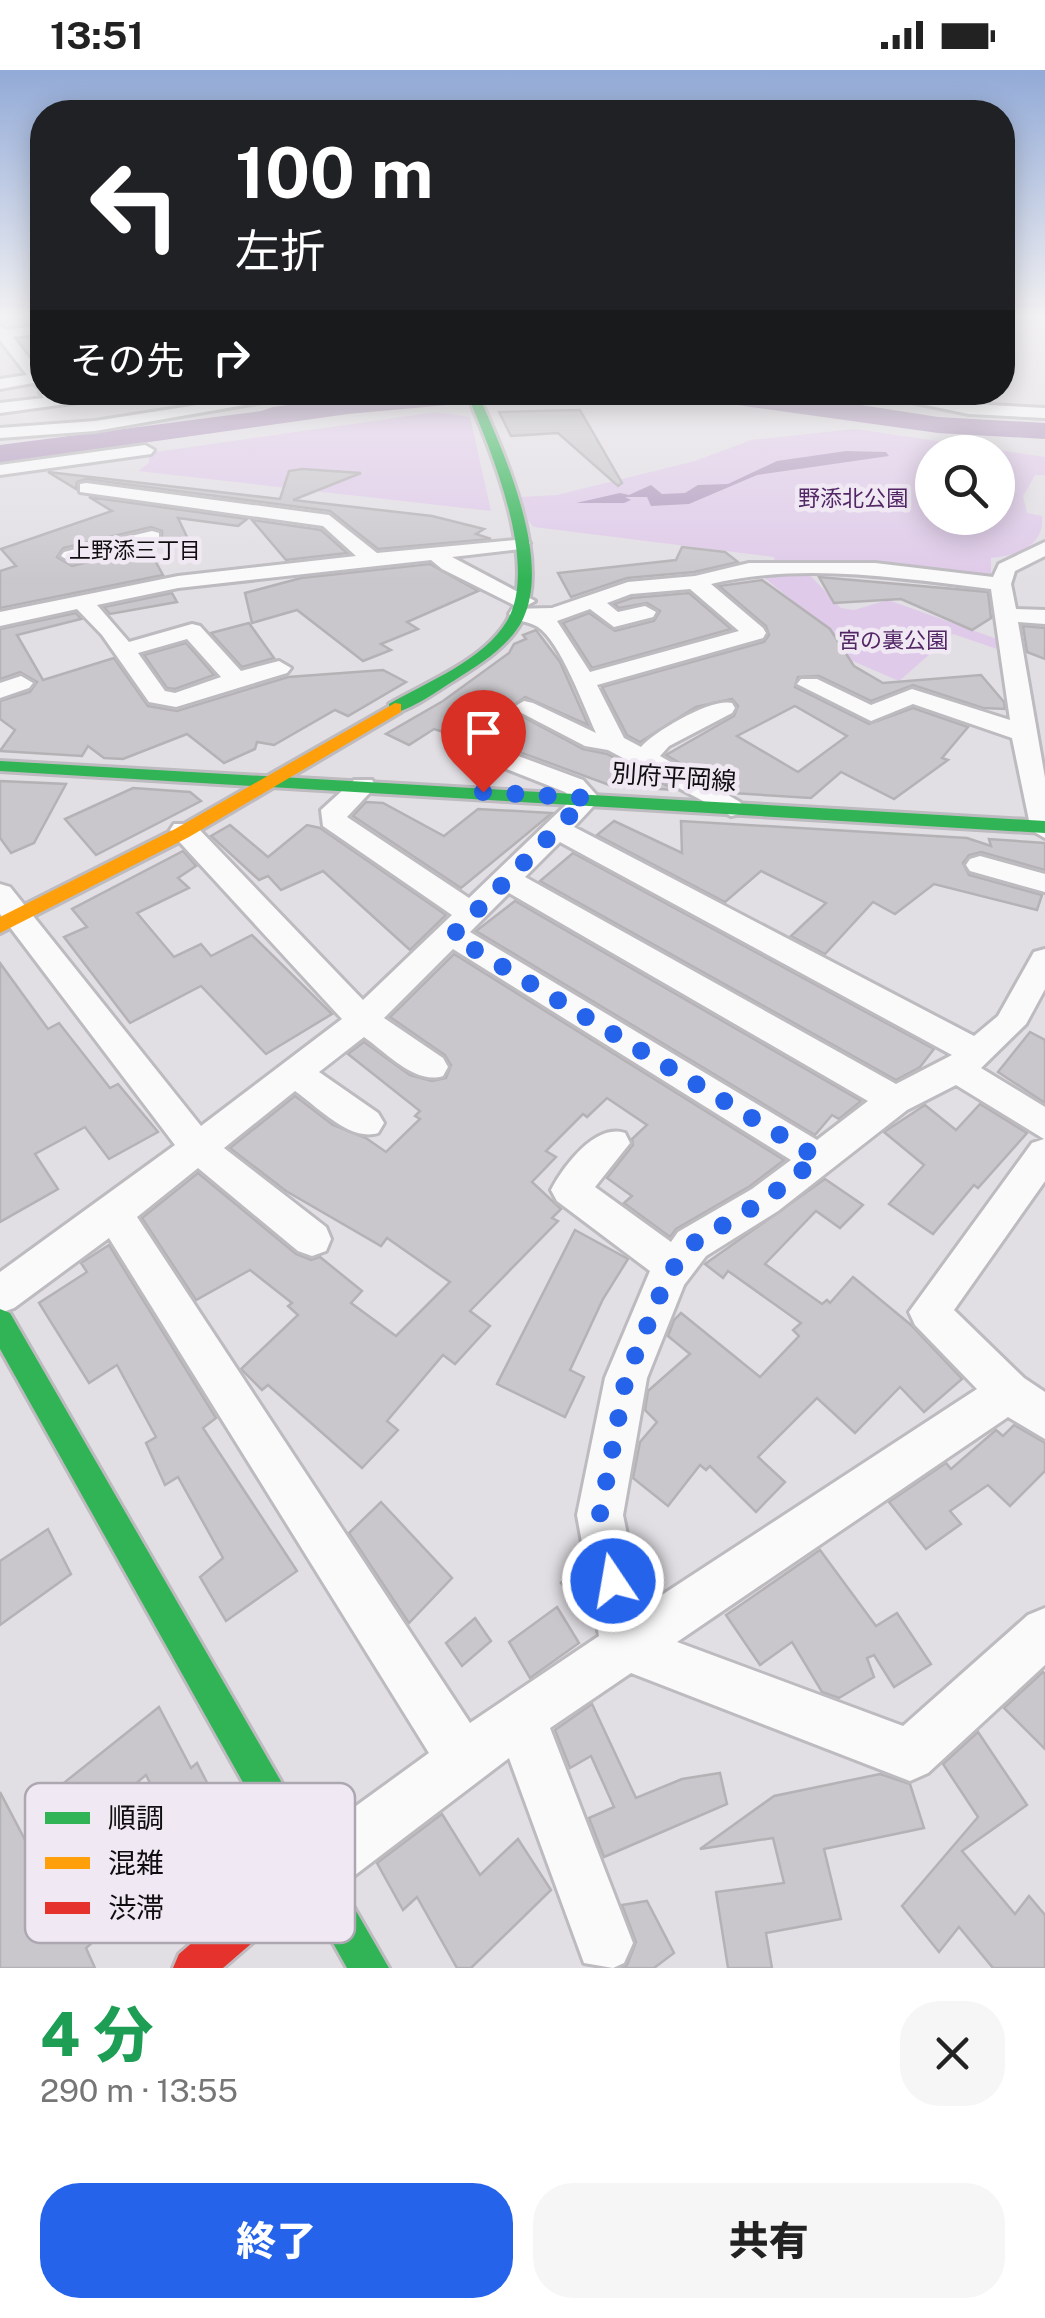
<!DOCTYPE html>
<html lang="ja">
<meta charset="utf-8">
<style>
body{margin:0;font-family:"Public Sans","Noto Sans JP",sans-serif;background:#f6f6f6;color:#222;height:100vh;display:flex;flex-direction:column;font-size:38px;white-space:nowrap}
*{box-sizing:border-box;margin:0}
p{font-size:32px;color:#767676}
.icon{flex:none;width:55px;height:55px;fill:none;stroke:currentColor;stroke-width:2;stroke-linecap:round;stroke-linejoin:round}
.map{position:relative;height:1898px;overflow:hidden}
.side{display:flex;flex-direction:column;background:#fff;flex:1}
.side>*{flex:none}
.top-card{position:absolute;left:30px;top:30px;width:985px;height:305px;border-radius:40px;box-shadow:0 5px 25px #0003;background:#202124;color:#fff;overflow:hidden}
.controls{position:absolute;left:915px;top:365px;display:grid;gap:20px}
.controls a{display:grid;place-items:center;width:100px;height:100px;border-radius:50%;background:#fff;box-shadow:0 5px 25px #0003;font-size:50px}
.pin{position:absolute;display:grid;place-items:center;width:85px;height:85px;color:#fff;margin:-102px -42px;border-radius:50% 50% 50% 0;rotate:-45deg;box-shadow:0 0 10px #0007}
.pin .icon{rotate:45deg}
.me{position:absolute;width:110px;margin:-55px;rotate:348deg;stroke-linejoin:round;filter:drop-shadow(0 0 8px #0008)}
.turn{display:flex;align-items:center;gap:35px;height:210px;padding:0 40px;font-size:45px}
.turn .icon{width:130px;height:130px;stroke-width:2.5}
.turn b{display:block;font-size:70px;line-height:85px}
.then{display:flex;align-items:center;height:95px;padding:0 40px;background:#0003;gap:20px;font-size:38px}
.round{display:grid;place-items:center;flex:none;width:105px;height:105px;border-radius:40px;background:#f6f6f6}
.overview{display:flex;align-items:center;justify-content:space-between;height:170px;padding:0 40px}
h1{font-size:60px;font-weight:800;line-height:75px;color:#1e9e55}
.primary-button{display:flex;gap:20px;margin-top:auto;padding:20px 40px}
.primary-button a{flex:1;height:115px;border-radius:40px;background:#2563eb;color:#fff;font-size:40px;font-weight:800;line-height:115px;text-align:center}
.primary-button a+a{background:#f6f6f6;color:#222}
.status{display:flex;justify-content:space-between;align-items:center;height:70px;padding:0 50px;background:#fff;direction:ltr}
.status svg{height:28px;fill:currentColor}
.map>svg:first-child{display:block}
.green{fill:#dfcae9;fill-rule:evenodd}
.water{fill:#b29abe}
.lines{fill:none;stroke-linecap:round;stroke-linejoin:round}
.river{fill:#b29abe;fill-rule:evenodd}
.building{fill:#c9c7cb;stroke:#b5b2b6;stroke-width:2.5;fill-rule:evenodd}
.street-casing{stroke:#bdbbbf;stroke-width:6}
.fast-casing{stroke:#bdbbbf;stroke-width:6}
.slow-casing{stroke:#bdbbbf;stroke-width:6}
.jam-casing{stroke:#bdbbbf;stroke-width:6}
.street{fill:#fbfafb;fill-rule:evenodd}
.fast{fill:#30b455;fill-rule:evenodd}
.slow{fill:#ff9f0a;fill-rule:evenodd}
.jam{fill:#e5322d;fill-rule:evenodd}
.route{stroke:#2563eb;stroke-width:18;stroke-dasharray:0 32.4}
.labels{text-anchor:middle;stroke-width:9;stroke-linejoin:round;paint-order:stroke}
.far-park-label{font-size:22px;fill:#532766;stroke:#f0e9f4}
.far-neighbourhood-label{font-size:22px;fill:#0f0d10;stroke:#f0e9f4}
.street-label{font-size:25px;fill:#0f0d10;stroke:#f0e9f4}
.key{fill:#f0e9f4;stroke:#aca7b0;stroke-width:2.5}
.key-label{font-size:28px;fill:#0f0d10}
</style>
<div class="status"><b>13:51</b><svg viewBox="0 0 49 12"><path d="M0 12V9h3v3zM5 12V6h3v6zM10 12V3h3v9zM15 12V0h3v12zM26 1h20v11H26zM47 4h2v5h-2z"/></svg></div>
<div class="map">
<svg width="1045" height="1898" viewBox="0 0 1045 1898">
<rect width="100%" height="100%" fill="#e2dfe4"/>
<!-- green -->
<g class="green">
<polygon points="437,342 470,347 491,441 138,401 149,393 149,383"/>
<path d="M855,359L1045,387V405H1035L1023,426L1027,443L1042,446C1045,476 1017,486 991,488V511L775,495L774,487L534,457L528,451L521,427L557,425L695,391L752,370ZM932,382H998V448H932Z"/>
<polygon points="756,501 807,502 841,538 854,540 888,530 1000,570 1003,581 953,564 899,611 839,585 817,551"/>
</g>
<!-- water -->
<g class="water">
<path d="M502,323C334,331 168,372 0,386V379L227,353L273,337L374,324Z"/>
<polygon points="701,323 796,323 992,361 1045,356 1045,360 998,365 754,327"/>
<polygon points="846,381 886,382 889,386 757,405 689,434 651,436 647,427 625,427 631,430 624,433 576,433 620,423 629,425 651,415 662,424 685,423 698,415 728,414 777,391"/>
</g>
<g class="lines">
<!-- river -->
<g class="river">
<polygon points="408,322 515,322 502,330 348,344 0,393 0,375"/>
<polygon points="688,322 777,322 938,347 1045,353 1045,369 938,363 701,330"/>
</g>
</g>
<!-- building -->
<g class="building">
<polygon points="580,340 622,413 618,416 558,363 511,366 499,342"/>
<polygon points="302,399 361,403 293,430 432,446 484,459 476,464 491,469 378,479 330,441 86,409 77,412 76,419 48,402 280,429 289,401"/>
<polygon points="89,427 247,449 238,456 178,448 188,469 162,473 162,461 151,457 63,478 57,487 72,496 148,478 163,505 0,538 0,501 16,496 1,479 112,441"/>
<polygon points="252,450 321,460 347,483 286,490"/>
<polygon points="682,477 725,482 738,492 694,502 627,508 571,527 558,503 676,490"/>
<polygon points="430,494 478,521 407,552 418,559 381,574 391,580 363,591 297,540 252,553 245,523 301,508"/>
<polygon points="819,507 988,522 991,548 972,560 901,529 834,533"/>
<path d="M762,510L830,559L854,596L883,613L981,605L1004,632L1005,639L983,638L913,615L871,631L819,606L798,607L795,617L869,654L913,638L968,657L942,688L948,690L894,729L841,702L811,728L732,723L666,685L734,646L738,636L732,629L696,637L640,672L627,665L602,617L764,572L769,565L766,556L719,516ZM795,636L847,666L798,702L737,666Z"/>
<polygon points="172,523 177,532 110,544 104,537"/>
<polygon points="689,523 731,559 592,598 563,553 589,543 615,561 654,551 660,541 647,533 619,538 614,534 632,528"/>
<polygon points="76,543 81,549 17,565 43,610 114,588 148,636 177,641 288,607 383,600 406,612 348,646 335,640 274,675 257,672 255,679 224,693 187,664 123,689 104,688 88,676 82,686 0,681 15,660 0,649 0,631 30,622 37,612 20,602 0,609 0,559"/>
<polygon points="249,553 274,588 242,597 211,563"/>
<polygon points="1023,556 1045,558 1045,589 1027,582"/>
<polygon points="536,560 560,592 588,655 525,627 509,639 583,679 607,684 675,720 612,716 476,666 466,669 434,659 409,675 386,664 443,631 509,583 514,574 526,569 523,565"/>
<polygon points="186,573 214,605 175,619 167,618 144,585"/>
<polygon points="0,711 66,714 34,773 11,783 0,768"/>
<polygon points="133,718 190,722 201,731 96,785 65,749"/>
<polygon points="366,732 383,733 444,766 478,739 552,743 461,818 353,746"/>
<polygon points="614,751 682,783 681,751 967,768 991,776 989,769 1045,773 1045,800 981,782 969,785 963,793 969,805 1042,825 1037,840 934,814 895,844 873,832 825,884 791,866 826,833 761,801 725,832 597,765"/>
<polygon points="230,755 268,787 307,755 320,758 446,845 410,880 323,801 281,820 268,806 259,810 211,766"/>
<polygon points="183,781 196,796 178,808 189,818 137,843 174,887 201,874 211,886 252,865 332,944 266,984 201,916 130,953 64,867 87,857 72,839"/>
<polygon points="573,783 934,979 920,997 896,1010 540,811"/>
<polygon points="515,831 861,1031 839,1049 832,1045 815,1065 476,861"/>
<polygon points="454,884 784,1090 750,1116 676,1159 670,1167 624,1133 632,1126 607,1108 633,1075 632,1069 647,1055 607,1028 587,1047 583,1044 546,1081 556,1087 532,1112 561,1139 552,1148 558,1151 470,1241 490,1256 455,1294 443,1285 387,1351 398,1360 362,1398 268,1315 262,1320 241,1299 298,1245 288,1236 292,1233 250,1200 196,1230 142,1148 198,1103 296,1184 311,1190 320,1187 362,1221 351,1233 396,1266 450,1212 387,1168 381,1176 286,1121 230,1078 295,1026 333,1055 366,1068 386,1082 420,1049 415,1046 420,1041 348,984 364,972 410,1005 432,1011 446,1008 451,995 445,985 390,947"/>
<polygon points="0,893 48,959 59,953 110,1018 118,1014 158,1062 109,1089 85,1057 35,1084 58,1119 0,1152"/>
<polygon points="1030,962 1045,970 1045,1033 998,1002"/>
<polygon points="980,1034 1027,1063 978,1118 974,1115 933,1164 889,1134 924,1095 884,1062 925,1035 956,1060"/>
<polygon points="825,1109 863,1135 840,1158 816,1141 765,1194 822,1234 827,1230 830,1233 853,1207 911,1255 962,1309 924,1342 900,1317 855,1363 817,1328 758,1387 785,1412 756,1442 710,1396 706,1400 700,1395 668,1436 633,1408 640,1372 657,1352 645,1340 648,1321 690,1284 668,1266 674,1250 681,1243 760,1307 799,1266 793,1260 801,1253 728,1201 723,1208 705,1194"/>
<polygon points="575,1160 628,1189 603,1229 570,1300 584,1307 565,1347 497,1314"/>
<polygon points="109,1175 216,1348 203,1358 297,1501 226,1551 200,1507 223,1488 178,1407 165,1415 146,1373 156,1367 117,1295 89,1313 39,1233 87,1202 81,1193"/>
<polygon points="1014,1355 1045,1373 1045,1401 1010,1436 988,1415 950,1441 961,1454 926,1479 889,1432 946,1393 951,1399 996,1360 1003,1366"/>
<polygon points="381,1432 452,1508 409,1553 349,1463"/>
<polygon points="48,1459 71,1504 0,1555 0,1491"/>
<polygon points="820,1480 876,1556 897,1543 931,1594 894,1617 874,1585 867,1588 874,1607 839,1628 822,1622 792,1572 760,1595 726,1545"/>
<polygon points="582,1494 590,1536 583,1542 561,1513"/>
<polygon points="557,1537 579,1573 530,1608 509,1572"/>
<polygon points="475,1548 491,1571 462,1596 446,1573"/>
<polygon points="1043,1602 1045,1604 1045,1679 1004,1638"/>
<polygon points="592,1634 636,1728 682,1709 720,1703 727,1734 604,1787 589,1748 614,1737 591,1686 570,1698 555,1660"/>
<polygon points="159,1637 191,1698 197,1693 226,1750 186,1785 146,1705 104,1740 144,1827 86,1878 95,1898 0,1898 0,1722 45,1808 82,1778 55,1720"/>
<polygon points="978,1662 1027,1735 962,1781 1015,1844 1029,1826 1045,1845 1045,1898 993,1898 959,1857 939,1882 902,1836 978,1747 943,1694"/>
<polygon points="880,1704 910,1714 924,1758 824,1779 841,1849 766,1863 772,1898 728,1898 716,1822 784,1813 773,1768 700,1779 774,1726"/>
<polygon points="442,1744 480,1805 518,1769 551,1820 471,1898 457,1898 417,1827 403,1840 377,1793"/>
<polygon points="647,1831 674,1883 654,1898 622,1898 627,1895 636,1872 622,1835"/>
</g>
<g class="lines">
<!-- street casing -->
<g class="street-casing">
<g id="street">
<polygon points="42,255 42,263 13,267 42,305 42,322 59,326 133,322 132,325 0,343 0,333 44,328 40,322 42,320 33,313 0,319 0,309 27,305 0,270 0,256 7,260"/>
<polygon points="279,322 320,322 95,361 0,368 0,358 95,351"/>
<polygon points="863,322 901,322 969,334 1045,338 1045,348 969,344"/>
<polygon points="145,375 154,380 151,384 0,405 0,395"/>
<path d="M86,413L329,445L377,483L527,469L530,473L520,479L452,487L535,531L524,537L516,536L442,499L431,490L178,518L97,535L129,572L192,554L200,556L241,601L279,591L291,598L287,603L176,637L149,632L102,565L77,539L0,556V542L178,506L356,486L323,456L80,422V414ZM187,569L221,607L175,623L165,621L138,583Z"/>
<polygon points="152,461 159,463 159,471 71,492 61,486 64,482"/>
<path d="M1045,472V486L1015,501L1011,514L1016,539L1045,540V554L1018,552L1045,708V768L1031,760L1012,668L913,634L871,651L797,614L801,609H817L871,635L912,619L1010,650L991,519C899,508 802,492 711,514L763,558L766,563L763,568L597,615L624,668L641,677C655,661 711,628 732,633L735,638L732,643L669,676L660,686L740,732L744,738L740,744L731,746L608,680L585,676L512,638L524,631L533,633L596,663C584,637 560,571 538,557C528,551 517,552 509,544L512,539L552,538L628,512L695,506L749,493H875L993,507L999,494ZM690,519L739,561L590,602L557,551L590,539L614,557L653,547L656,542L645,536L618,542L607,533L631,524Z"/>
<polygon points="21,606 33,613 29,618 0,628 0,613"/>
<path d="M475,670L583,710L600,729L574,757L974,966L998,946L1034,882L1045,879V919L1026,954L981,998L1045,1037V1111L954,1240L1024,1308L1045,1322V1369L1008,1347L677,1572L903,1656L1028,1545L1045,1538V1595L928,1703L910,1711L631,1603L550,1658L633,1873L624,1893L613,1898L584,1893L509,1688L334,1821L314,1829L294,1821L286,1801L294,1781L429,1683L109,1168L14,1238L0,1243V1202L175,1075L0,844V814L10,817L201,1056L342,949L174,766L170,760L174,754H194L363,930L452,845L323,756L321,740L354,710H372L376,716L347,747L469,828L572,729L565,722L466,683L462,678L466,673ZM560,772L952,985L896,1014L525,807ZM509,823L868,1031L817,1070L470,862ZM453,879L791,1090L752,1119L678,1162L671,1172L595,1117L630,1073L625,1063C596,1053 564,1095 551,1120L557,1131L650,1201L605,1308L577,1445L599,1566L470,1653L137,1147L198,1098L298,1181L312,1186L326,1181L331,1169L326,1157L224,1078L295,1021C318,1037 350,1072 378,1063L384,1053L378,1043L319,1002L364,967C386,982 415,1015 443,1006L448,997L443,988L384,948ZM956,1015L1044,1069L1032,1073L909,1242L915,1255L977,1319L642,1538L623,1445L647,1308L684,1215L706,1186L778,1141L907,1040Z"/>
<polygon points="980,786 1045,804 1045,822 970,801 966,795 970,789"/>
</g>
</g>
<!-- fast casing -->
<g class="fast-casing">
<g id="fast">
<path d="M466,322H477C503,380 552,488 523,549C510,576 479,595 455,610C437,621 416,637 395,643L389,642V634C427,612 484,590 507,551C540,495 490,377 466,322Z"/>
<polygon points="0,691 1045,751 1045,763 0,701"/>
<polygon points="0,1239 10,1243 389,1898 347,1898 0,1279"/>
</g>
</g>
<!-- slow casing -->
<g class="slow-casing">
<polygon id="slow" points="395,633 401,634 401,642 189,767 0,863 0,847 175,759"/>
</g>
<!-- jam casing -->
<g class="jam-casing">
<polygon id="jam" points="314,1782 328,1787 333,1801 328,1815 282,1847 223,1898 173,1898 179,1884 254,1819"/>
</g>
<!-- street -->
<use href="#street" class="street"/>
<!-- fast -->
<use href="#fast" class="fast"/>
<!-- slow -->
<use href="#slow" class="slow"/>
<!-- jam -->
<use href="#jam" class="jam"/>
</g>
<!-- sky -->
<linearGradient id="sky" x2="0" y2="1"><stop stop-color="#92aad7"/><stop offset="0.48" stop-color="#f2f1f3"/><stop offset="1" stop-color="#f2f1f3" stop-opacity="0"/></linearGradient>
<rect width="1045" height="511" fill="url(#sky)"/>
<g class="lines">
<!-- route -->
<polyline class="route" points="483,722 587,728 452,866 818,1088 765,1130 692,1174 668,1205 626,1308 600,1444 613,1511"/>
</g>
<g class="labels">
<!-- far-park labels -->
<g class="far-park-label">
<text x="853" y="436">野添北公園</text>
<text x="893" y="578">宮の裏公園</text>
</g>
<!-- far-neighbourhood labels -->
<g class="far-neighbourhood-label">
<text x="135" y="488">上野添三丁目</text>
</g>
<!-- street labels -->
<g class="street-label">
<text transform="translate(674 707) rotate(4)" y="9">別府平岡線</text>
</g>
</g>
<!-- legend -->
<rect x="25" y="1713" width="330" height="160" rx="15" class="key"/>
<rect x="45" y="1742" width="45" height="12" fill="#30b455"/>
<rect x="45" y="1787" width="45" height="12" fill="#ff9f0a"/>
<rect x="45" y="1832" width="45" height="12" fill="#e5322d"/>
<g class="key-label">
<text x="108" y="1758">順調</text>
<text x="108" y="1803">混雑</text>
<text x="108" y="1848">渋滞</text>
</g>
</svg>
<div class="controls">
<a><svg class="icon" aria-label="search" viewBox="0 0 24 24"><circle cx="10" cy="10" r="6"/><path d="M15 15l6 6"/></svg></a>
</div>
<div class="pin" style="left:483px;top:722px;background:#d93025"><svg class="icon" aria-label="arrive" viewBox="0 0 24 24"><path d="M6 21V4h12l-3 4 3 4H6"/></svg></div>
<svg class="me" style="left:613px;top:1511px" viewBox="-20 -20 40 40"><circle r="17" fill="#2563eb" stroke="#fff" stroke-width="3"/><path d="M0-11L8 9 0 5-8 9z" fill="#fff"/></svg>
<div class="top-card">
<div class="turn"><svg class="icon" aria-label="left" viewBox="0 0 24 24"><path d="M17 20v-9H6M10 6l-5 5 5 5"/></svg><div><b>100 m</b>左折</div></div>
<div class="then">その先<svg class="icon" aria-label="right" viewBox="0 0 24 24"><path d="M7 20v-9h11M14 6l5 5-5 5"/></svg></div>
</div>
</div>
<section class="side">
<div class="overview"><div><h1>4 分</h1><p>290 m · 13:55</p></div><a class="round"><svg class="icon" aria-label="close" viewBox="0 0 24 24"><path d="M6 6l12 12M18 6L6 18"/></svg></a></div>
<div class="primary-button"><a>終了</a><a>共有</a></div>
</section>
